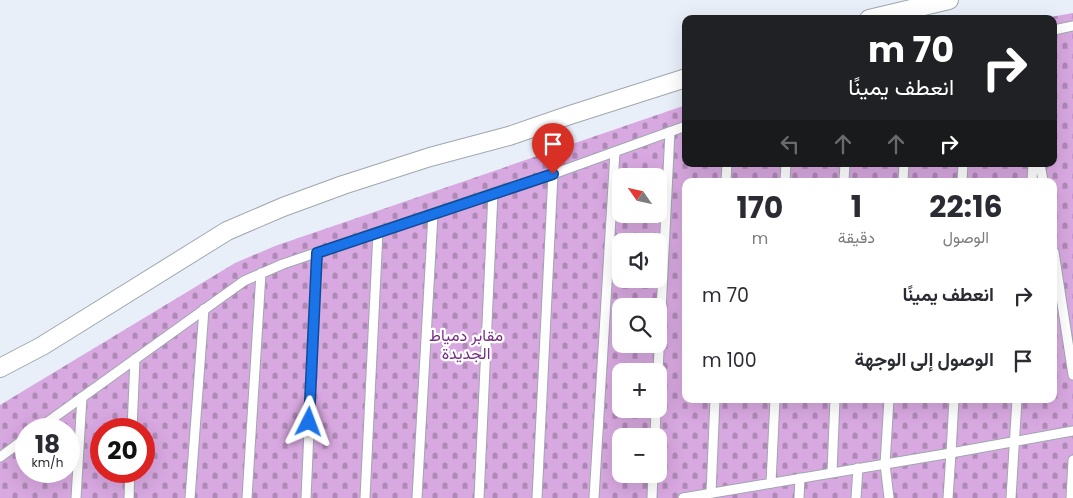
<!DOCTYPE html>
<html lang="ar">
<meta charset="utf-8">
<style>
body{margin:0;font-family:Poppins,Vazirmatn,sans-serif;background:#f7f7f7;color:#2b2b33;direction:rtl;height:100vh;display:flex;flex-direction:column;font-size:19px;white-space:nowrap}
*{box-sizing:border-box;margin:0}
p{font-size:16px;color:#7c7c81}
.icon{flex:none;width:28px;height:28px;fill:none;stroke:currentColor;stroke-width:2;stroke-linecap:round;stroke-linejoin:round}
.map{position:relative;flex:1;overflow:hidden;direction:ltr}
.details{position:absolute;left:682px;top:178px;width:375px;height:225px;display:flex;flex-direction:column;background:#fff;border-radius:10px;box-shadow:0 5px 20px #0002;direction:rtl}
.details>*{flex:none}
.guide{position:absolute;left:682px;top:15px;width:375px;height:152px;border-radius:10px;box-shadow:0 5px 20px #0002;direction:rtl;background:#202124;color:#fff;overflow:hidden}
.needle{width:32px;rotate:304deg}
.buttons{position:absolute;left:612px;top:168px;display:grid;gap:10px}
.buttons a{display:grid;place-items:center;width:55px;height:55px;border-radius:10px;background:#fff;box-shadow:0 5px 20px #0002;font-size:25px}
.speed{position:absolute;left:15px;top:418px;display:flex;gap:10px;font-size:25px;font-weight:700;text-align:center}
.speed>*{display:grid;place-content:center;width:65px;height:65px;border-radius:50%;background:#fff;box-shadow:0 5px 20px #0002;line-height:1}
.speed small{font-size:12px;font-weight:400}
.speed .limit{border:8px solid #d22;background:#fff;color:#111}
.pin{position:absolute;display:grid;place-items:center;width:42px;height:42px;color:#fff;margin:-51px -21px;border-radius:50% 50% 50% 0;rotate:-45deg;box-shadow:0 0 5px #0007}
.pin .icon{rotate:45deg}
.me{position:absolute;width:55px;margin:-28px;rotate:3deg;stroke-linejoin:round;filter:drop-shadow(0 0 4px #0008)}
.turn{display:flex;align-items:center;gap:18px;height:105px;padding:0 20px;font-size:22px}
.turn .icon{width:65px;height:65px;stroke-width:2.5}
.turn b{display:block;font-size:35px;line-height:42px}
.lanes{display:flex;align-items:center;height:48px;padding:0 20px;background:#0003;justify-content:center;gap:25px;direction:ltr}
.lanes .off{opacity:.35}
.eta{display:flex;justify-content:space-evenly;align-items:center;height:85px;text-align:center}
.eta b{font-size:30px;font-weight:700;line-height:35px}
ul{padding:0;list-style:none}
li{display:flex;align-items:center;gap:15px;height:65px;padding:0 20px}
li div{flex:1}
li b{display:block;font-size:19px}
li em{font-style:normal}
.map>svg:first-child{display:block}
.cemetery{fill:url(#cemetery-stones);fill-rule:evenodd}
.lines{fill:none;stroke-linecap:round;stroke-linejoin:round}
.lane-casing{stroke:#a0a7b0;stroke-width:11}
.street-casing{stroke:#a0a7b0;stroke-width:20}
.lane{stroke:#fff;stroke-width:9}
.street{stroke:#fff;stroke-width:18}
.route-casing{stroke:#114b97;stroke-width:12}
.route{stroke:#1a73e8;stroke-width:9}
.labels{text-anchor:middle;stroke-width:4.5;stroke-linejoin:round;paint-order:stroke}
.park-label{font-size:16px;fill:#762b83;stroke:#fff}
</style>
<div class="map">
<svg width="1073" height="498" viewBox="0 0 1073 498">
<defs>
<pattern id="cemetery-stones" width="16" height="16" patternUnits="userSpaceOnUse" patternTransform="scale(1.25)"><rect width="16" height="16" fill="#d8a8e0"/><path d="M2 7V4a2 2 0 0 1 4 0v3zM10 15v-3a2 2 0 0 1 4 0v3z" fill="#af89b6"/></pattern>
</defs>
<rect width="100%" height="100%" fill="#e8eff9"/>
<!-- cemetery -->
<path class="cemetery" d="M1073,13V498H0V405L235,263L275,246L686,105V164H1054V19H1039ZM621,176H659V214H621ZM686,181H1054V399H686ZM621,241H659V279H621ZM621,306H659V344H621ZM621,371H659V409H621ZM26,429H69V471H26ZM101,429H144V471H101ZM621,436H659V474H621Z"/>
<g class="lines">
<!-- lane casing -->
<g class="lane-casing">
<g id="lane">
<polyline points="1054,30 1073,26"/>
<polyline points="1040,164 1043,181"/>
<polyline points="726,181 727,164"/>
<polyline points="785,181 786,164"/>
<polyline points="844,181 845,164"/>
<polyline points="903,181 904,164"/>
<polyline points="962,181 963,164"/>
<polyline points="1032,181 1033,164"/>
<polyline points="1054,252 1073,375"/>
<polyline points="658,371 670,132"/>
<polyline points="889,399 885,464 889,498"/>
<polyline points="38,429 244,281 283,264 493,193 553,174 686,126"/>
<polyline points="132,429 135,359"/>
<polyline points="655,436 656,409"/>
<polyline points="0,457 26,438"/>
<polyline points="832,472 835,399"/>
<polyline points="771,483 775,399"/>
<polyline points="711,493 715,399"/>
<polyline points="76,498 82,397"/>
<polyline points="129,498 130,471"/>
<polyline points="190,498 204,309"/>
<polyline points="247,498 261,273"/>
<polyline points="306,498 317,253"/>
<polyline points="365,498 378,232"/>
<polyline points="417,498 433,214"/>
<polyline points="479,498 493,193"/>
<polyline points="537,498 553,174"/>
<polyline points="594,498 615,152"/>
<polyline points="652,498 653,474"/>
<polyline points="683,498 951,453 1073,431"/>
<polyline points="799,498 800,478"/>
<polyline points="856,498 858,468"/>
<polyline points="948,498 951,453 954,399"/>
<polyline points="1011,498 1017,399"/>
<polyline points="1071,498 1073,460"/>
</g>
</g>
<!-- street casing -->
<g class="street-casing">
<g id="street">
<polyline points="869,19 949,0"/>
<polyline points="0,368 42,346 227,231 283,207 343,185 430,157 509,136 570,115 686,78"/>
</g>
</g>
<!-- lane -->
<use href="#lane" class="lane"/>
<!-- street -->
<use href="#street" class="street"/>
</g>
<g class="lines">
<!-- route casing -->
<g class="route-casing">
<polyline id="route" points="309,422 317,253 553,174"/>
</g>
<!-- route -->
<use href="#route" class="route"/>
</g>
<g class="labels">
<!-- park labels -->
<g class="park-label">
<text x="466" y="341">مقابر دمياط<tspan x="466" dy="18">الجديدة</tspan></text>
</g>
</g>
</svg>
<div class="buttons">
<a><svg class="needle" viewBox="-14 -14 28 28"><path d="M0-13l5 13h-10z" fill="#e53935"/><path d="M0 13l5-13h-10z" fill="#7c7c81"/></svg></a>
<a><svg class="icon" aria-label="sound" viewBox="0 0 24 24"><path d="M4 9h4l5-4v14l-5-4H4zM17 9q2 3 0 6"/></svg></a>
<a><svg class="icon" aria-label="search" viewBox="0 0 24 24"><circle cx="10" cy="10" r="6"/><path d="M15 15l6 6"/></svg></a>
<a>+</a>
<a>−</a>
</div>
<div class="speed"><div>18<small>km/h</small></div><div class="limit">20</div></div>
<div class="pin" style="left:553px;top:174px;background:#d93025"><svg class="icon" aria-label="arrive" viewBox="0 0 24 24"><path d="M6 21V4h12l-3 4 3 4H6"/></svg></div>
<svg class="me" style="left:309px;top:422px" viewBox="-20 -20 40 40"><path d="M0-17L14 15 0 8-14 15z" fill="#1a73e8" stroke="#fff" stroke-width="4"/></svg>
<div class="guide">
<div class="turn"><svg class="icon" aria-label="right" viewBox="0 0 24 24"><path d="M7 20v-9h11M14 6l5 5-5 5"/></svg><div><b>70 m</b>انعطف يمينًا</div></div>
<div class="lanes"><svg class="icon off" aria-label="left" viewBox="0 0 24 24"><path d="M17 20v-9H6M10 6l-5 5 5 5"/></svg><svg class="icon off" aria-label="ahead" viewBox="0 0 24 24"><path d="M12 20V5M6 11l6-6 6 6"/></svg><svg class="icon off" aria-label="ahead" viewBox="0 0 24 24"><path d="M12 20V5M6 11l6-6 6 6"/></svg><svg class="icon" aria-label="right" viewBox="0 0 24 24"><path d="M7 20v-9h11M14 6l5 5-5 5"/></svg></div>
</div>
<section class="details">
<div class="eta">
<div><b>22:16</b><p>الوصول</p></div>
<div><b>1</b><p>دقيقة</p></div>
<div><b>170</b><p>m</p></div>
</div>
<ul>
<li><svg class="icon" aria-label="right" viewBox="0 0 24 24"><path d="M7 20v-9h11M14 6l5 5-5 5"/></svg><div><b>انعطف يمينًا</b></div><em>70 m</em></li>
<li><svg class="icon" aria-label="arrive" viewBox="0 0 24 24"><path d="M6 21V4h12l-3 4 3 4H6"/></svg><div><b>الوصول إلى الوجهة</b></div><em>100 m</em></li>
</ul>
</section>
</div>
